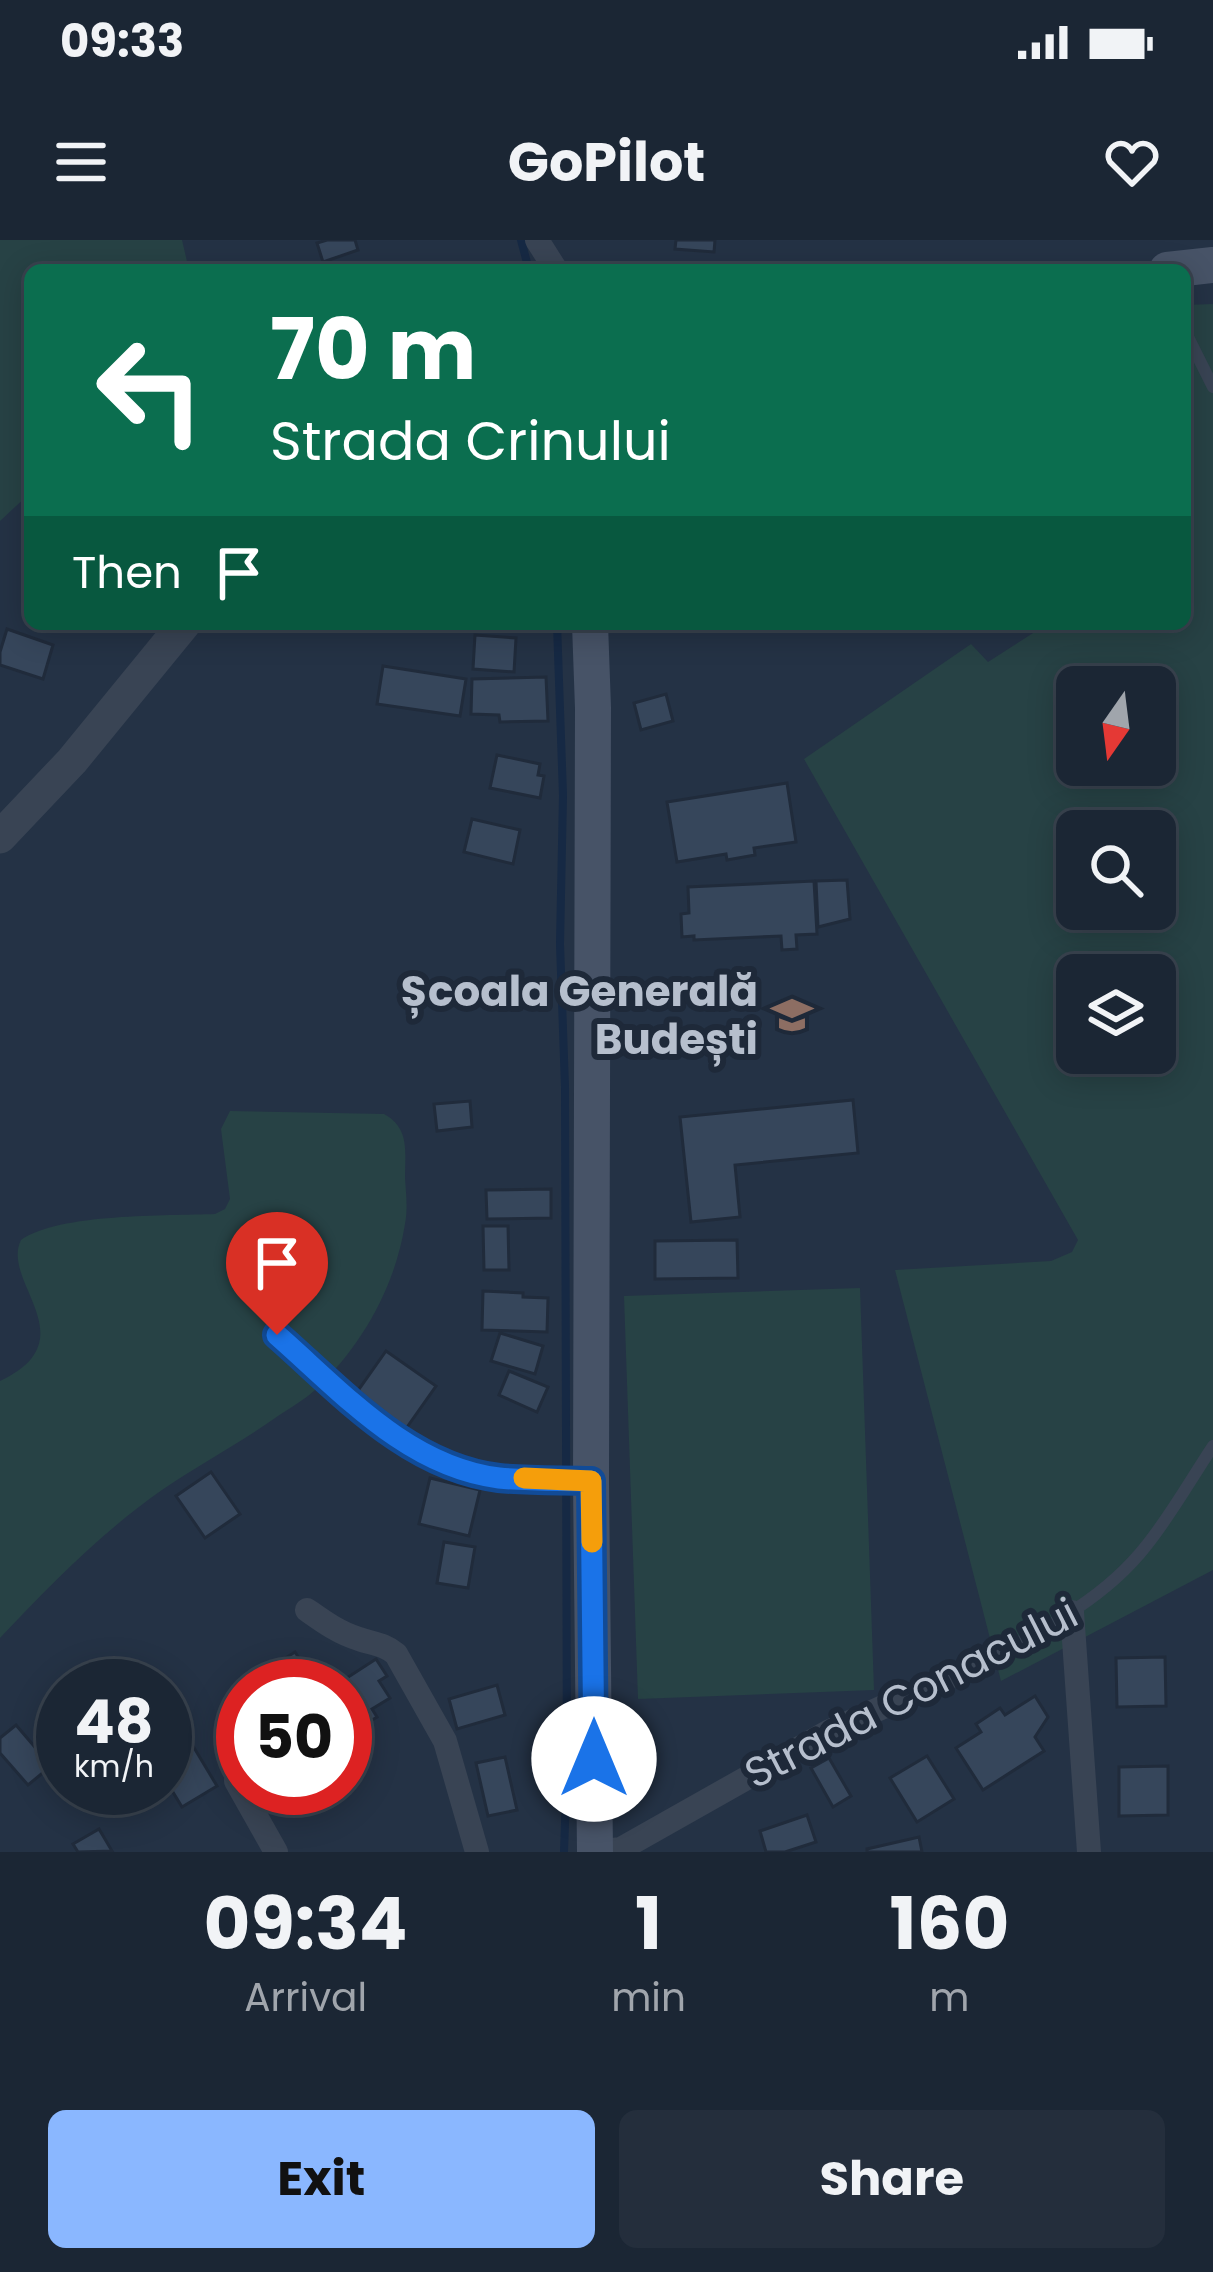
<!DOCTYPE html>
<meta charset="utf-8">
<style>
body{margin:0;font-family:Poppins,sans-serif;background:#242e3c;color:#f1f3f6;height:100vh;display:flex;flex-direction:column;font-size:45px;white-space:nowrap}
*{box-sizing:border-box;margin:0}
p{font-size:39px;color:#a0a5ac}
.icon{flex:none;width:66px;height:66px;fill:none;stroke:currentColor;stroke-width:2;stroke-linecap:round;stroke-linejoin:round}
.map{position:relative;height:1612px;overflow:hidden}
.drawer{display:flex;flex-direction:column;background:#1b2634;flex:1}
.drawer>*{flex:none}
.banner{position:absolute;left:24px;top:24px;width:1167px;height:366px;border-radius:18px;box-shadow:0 6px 30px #0003,0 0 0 3px #39434f;background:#0b6e4f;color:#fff;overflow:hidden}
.needle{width:78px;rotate:194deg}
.fabs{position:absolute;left:1056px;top:426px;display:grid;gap:24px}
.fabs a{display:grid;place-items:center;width:120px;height:120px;border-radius:18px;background:#1b2634;box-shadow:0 6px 30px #0003,0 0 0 3px #39434f;font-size:60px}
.speed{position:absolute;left:36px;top:1419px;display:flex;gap:24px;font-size:60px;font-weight:700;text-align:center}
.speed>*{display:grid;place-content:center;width:156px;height:156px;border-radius:50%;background:#1b2634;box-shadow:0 6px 30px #0003,0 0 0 3px #39434f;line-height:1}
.speed small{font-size:30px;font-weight:400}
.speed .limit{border:18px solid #d22;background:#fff;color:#111}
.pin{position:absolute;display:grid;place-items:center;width:102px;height:102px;color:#fff;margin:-123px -51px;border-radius:50% 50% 50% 0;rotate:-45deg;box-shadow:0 0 12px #0007}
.pin .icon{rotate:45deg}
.me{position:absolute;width:132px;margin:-66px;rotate:0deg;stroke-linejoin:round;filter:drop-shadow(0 0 9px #0008)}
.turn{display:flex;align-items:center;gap:42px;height:252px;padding:0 48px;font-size:54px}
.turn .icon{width:156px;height:156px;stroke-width:2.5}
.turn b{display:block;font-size:84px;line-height:102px}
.then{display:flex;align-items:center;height:114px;padding:0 48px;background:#0003;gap:24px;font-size:45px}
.eta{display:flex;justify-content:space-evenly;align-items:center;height:204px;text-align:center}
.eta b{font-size:72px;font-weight:700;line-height:84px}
.action{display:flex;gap:24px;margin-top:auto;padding:24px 48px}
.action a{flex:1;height:138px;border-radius:18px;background:#8ab7ff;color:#111;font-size:48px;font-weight:700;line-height:138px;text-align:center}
.action a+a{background:#242e3c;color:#f1f3f6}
.status{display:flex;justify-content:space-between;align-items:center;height:84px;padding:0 60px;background:#1b2634;direction:ltr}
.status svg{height:33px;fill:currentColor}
header{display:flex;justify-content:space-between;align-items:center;height:156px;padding:0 48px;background:#1b2634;font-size:54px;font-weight:700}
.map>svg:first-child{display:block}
.green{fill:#274245;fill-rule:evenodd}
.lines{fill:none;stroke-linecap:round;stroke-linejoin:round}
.stream{stroke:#162944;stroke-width:8}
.building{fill:#36465b;stroke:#202b3b;stroke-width:3}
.service{stroke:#394454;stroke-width:12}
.minor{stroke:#394454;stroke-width:24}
.tertiary{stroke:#394454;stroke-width:33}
.secondary{stroke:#475367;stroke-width:36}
.route-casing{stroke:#114b97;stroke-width:30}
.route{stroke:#1a73e8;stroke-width:21}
.slow{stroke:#f59e0b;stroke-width:21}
.labels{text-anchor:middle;stroke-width:12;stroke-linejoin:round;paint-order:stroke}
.poi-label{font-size:42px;font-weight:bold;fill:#b6bfcd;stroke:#1e2939;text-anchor:end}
.street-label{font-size:42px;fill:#b6bfcd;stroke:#1e2939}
</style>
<div class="status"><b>09:33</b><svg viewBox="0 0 49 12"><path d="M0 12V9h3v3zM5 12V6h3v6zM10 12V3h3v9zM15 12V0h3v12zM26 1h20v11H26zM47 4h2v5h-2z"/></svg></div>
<header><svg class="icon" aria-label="menu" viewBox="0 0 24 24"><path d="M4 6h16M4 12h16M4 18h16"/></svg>GoPilot<svg class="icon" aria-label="heart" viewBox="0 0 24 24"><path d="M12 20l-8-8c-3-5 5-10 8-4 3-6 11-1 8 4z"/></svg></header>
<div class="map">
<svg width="1213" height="1612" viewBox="0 0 1213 1612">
<rect width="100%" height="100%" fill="#243245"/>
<!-- green -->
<g class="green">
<polygon points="0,0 182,0 189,30 30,30 30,253 0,281"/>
<path d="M1213,64V1330L1001,1441L895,1030L1051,1021L1072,1012L1078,1000L804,519L971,404L988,422L1047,384H1185V65ZM1077,447H1155V525H1077ZM1077,591H1155V669H1077ZM1077,735H1155V813H1077Z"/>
<path d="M230,871L384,874C410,888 405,912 405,938C406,953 408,969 405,984C395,1047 362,1106 315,1150C304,1160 290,1168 278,1176C240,1203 200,1224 162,1250C102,1292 50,1345 0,1398V1141C89,1099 0,1042 21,1000C59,973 167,976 215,974L225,969L230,959L221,889Z"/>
<polygon points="860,1048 874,1450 638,1459 624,1056"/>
</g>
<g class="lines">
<!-- stream -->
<g class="stream">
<polyline points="521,0 529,30"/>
<polyline points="557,384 563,555 560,704 565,847 567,1526 564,1612"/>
</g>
</g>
<!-- building -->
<g class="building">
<polygon points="327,0 355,0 358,10 323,22 317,3"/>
<polygon points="676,0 715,0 714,12 675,9"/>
<polygon points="7,389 53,405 43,439 0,425 0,412"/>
<polygon points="475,395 516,398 514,432 473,429"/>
<polygon points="383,426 466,439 460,476 377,464"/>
<polygon points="546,437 548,481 500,482 499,475 471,474 472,439"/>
<polygon points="666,454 673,481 641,490 634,463"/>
<polygon points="497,515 540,524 538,535 544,536 540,558 490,548"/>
<polygon points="787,543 796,602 754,608 755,615 727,620 726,614 677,622 667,562"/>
<polygon points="472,579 520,590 513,624 464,612"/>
<polygon points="847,640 850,679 818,687 816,641"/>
<polygon points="814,641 817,694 796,695 797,709 782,710 781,696 694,700 694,696 682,697 681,674 689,673 688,647"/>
<polygon points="853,860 858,913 735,925 740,977 691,982 680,877"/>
<polygon points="470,861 472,887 437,891 434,864"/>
<polygon points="551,949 551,978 487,979 486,950"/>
<polygon points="483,986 508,986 509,1030 484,1030"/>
<polygon points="737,1000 738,1038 655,1039 655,1001"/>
<polygon points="483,1051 523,1053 523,1057 548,1058 547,1092 482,1090"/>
<polygon points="500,1093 543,1106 535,1134 491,1121"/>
<polygon points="386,1111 436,1146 405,1190 355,1155"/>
<polygon points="509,1131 548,1147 537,1172 499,1155"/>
<polygon points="211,1232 240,1274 205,1298 176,1256"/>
<polygon points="430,1238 480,1250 469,1296 419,1284"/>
<polygon points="444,1302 475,1307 468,1348 437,1343"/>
<polygon points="295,1412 310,1435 292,1446 271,1446 262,1433"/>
<polygon points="1165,1417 1166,1466 1117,1467 1116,1418"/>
<polygon points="376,1419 387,1436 379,1441 390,1458 372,1469 377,1477 366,1484 345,1453 345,1446 339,1443"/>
<polygon points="497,1445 505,1475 457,1489 449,1459"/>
<polygon points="1035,1456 1048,1477 1035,1497 1044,1511 983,1550 956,1508 981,1492 976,1484 1000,1468 1005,1475"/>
<polygon points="16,1485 51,1526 28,1545 0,1513 0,1498"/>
<polygon points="187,1496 217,1546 182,1567 165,1539 165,1508"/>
<polygon points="927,1516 954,1559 917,1582 890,1538"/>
<polygon points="505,1517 517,1570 488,1576 476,1523"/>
<polygon points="829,1518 851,1556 833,1567 811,1528"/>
<polygon points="1168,1526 1168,1575 1119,1576 1119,1527"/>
<polygon points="807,1575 816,1602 785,1612 766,1612 760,1591"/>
<polygon points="99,1589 112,1611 78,1612 73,1604"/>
<polygon points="919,1597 922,1612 867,1612 867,1609"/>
</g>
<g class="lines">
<!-- service -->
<g class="service">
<polyline points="1185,91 1213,147"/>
<path d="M980,1423C1040,1391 1103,1361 1146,1306C1171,1275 1191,1239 1213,1206"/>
</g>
<!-- minor -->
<g class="minor">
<polyline points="537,0 556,30"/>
<path d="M276,1095C342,1152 407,1227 499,1237C529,1241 561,1240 591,1241"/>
<path d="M307,1370C324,1382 339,1393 359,1399C374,1404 384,1404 396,1414L445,1501L477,1612"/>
<polyline points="1072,1372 1089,1612"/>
<polyline points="236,1541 276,1612"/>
<polyline points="596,1612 621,1609 828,1492 980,1423"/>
</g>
<!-- tertiary -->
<polyline class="tertiary" points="0,597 72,521 184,384"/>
<!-- secondary -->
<g class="secondary">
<polyline points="1167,30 1213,25"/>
<polyline points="590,384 593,468 591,1241 595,1612"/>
</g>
</g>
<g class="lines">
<!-- route casing -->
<g class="route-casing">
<path id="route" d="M277,1095C342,1152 408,1227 499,1238C529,1241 561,1240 591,1241L594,1519"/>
</g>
<!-- route -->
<use href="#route" class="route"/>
<!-- slow -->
<polyline class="slow" points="524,1238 591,1241 592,1302"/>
</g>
<!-- icons -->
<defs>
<g id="school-bare" transform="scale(3.24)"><path d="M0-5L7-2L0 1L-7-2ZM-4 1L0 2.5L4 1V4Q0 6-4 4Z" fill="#8d6e63" stroke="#1e2939" stroke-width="2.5" paint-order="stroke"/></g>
</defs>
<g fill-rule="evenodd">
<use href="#school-bare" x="792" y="775"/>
</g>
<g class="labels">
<!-- poi labels -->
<g class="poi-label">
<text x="758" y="766">Școala Generală<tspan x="758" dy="48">Budești</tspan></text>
</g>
<!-- street labels -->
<g class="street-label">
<text transform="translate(911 1453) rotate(-27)" y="15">Strada Conacului</text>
</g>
</g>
</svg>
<div class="fabs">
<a><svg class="needle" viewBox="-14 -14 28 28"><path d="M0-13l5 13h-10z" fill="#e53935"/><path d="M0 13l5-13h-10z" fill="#a0a5ac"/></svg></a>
<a><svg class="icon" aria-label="search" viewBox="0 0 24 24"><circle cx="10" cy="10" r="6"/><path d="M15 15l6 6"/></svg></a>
<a><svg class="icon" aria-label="layers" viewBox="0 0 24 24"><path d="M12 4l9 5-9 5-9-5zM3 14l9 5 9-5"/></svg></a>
</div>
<div class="speed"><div>48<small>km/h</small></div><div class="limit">50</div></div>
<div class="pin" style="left:277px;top:1095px;background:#d93025"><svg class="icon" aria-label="arrive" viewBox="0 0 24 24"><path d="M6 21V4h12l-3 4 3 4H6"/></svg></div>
<svg class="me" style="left:594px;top:1519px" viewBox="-20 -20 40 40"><circle r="19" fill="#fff"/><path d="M0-13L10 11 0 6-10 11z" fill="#1a73e8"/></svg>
<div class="banner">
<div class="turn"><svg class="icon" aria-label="left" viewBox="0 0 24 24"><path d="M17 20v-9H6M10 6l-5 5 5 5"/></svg><div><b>70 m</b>Strada Crinului</div></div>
<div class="then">Then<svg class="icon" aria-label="arrive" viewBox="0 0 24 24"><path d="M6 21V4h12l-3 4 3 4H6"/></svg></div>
</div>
</div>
<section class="drawer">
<div class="eta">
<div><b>09:34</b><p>Arrival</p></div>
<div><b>1</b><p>min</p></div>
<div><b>160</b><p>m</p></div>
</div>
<div class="action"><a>Exit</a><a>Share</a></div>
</section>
